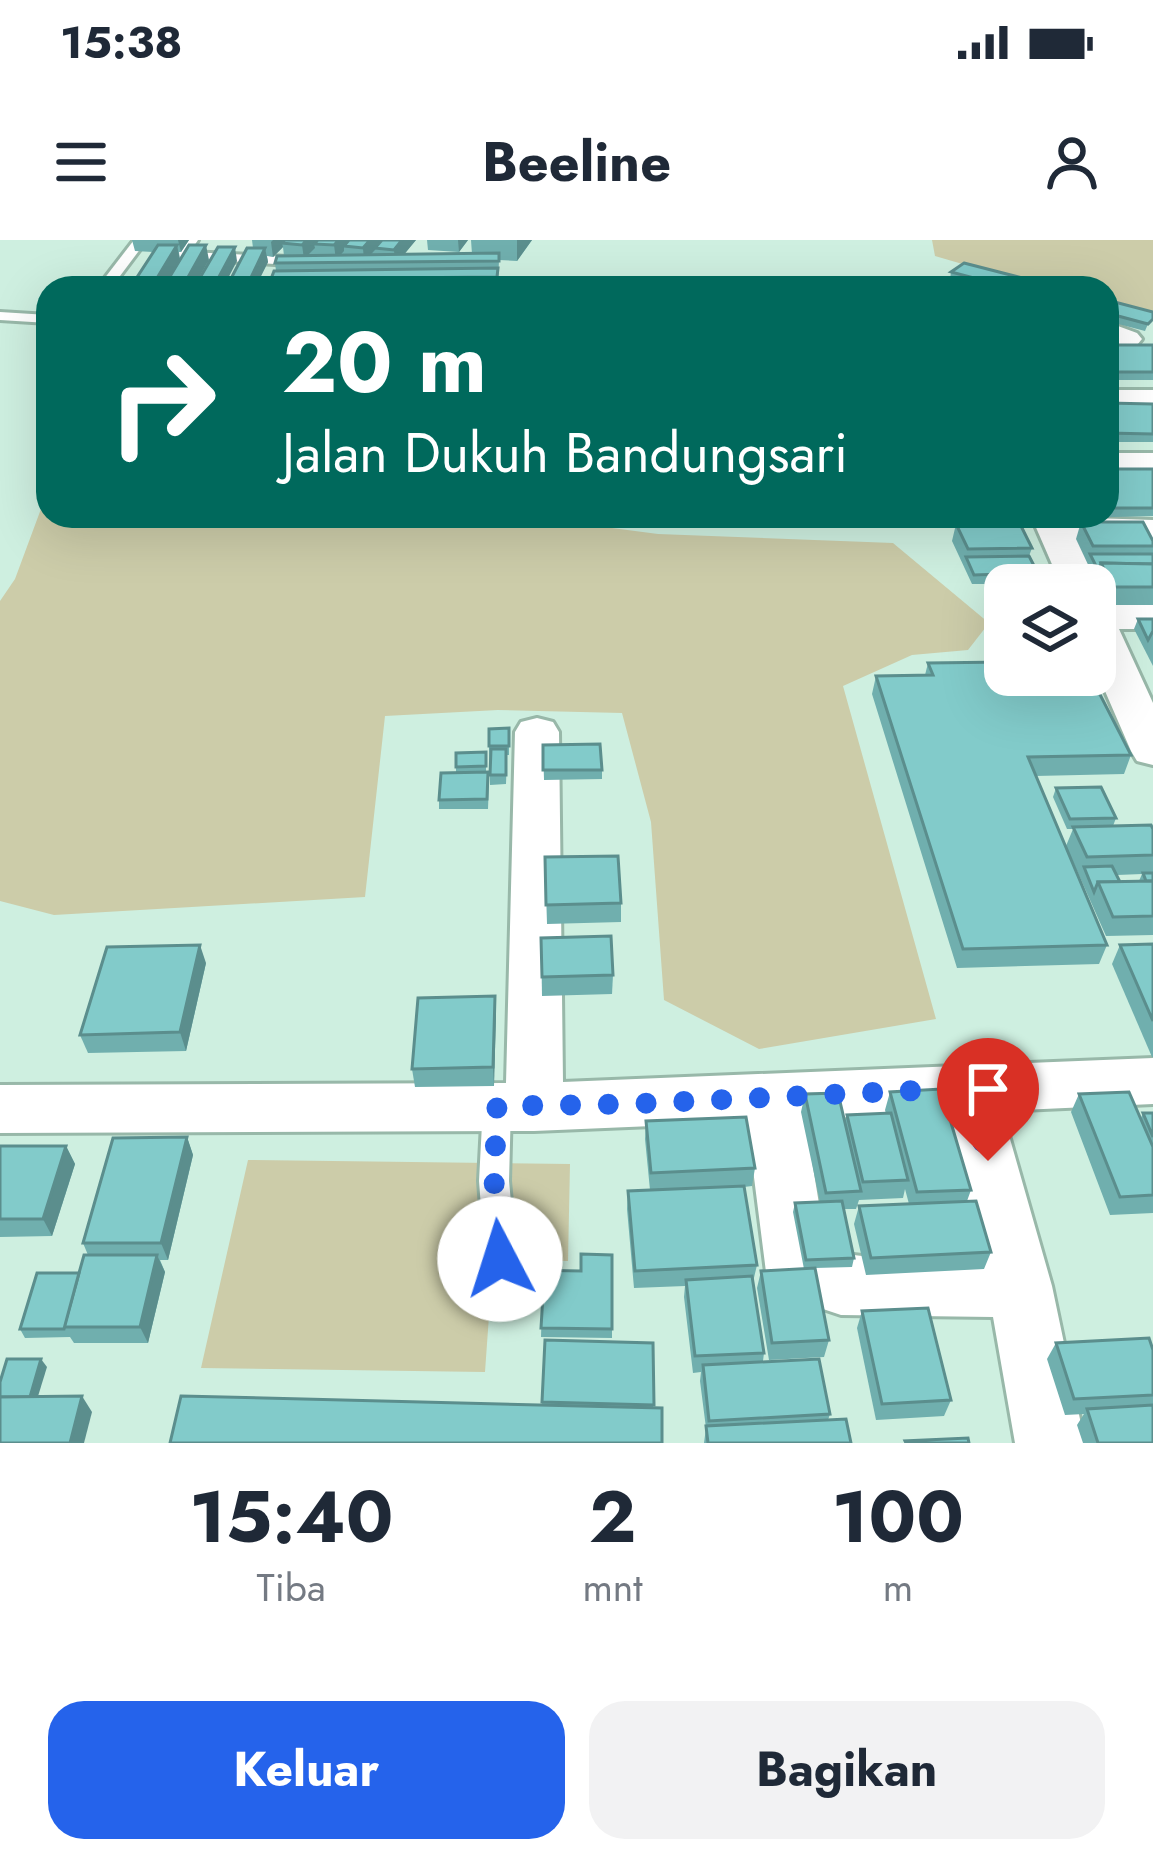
<!DOCTYPE html>
<html lang="id">
<style>
body{margin:0;font-family:Jost,sans-serif;background:#f2f2f3;color:#1f2937;height:100vh;display:flex;flex-direction:column;font-size:45px;white-space:nowrap}
*{box-sizing:border-box;margin:0}
p{font-size:39px;color:#747a83}
.icon{flex:none;width:66px;height:66px;fill:none;stroke:currentColor;stroke-width:2;stroke-linecap:round;stroke-linejoin:round}
.map{position:relative;height:1203px;overflow:hidden}
.details{display:flex;flex-direction:column;background:#fff;flex:1}
.details>*{flex:none}
.banner{position:absolute;left:36px;top:36px;width:1083px;height:252px;border-radius:36px;box-shadow:0 12px 48px #0002;background:#00695c;color:#fff;overflow:hidden}
.tools{position:absolute;left:984px;top:324px;display:grid;gap:24px}
.tools a{display:grid;place-items:center;width:132px;height:132px;border-radius:24px;background:#fff;box-shadow:0 12px 48px #0002;font-size:60px}
.pin{position:absolute;display:grid;place-items:center;width:102px;height:102px;color:#fff;margin:-123px -51px;border-radius:50% 50% 50% 0;rotate:-45deg;box-shadow:0 0 12px #0007}
.pin .icon{rotate:45deg}
.me{position:absolute;width:132px;margin:-66px;rotate:355deg;stroke-linejoin:round;filter:drop-shadow(0 0 9px #0008)}
.turn{display:flex;align-items:center;gap:42px;height:252px;padding:0 48px;font-size:54px}
.turn .icon{width:156px;height:156px;stroke-width:2.5}
.turn b{display:block;font-size:84px;line-height:102px}
.eta{display:flex;justify-content:space-evenly;align-items:center;height:204px;text-align:center}
.eta b{font-size:72px;font-weight:700;line-height:84px}
.primary-button{display:flex;gap:24px;margin-top:auto;padding:24px 48px}
.primary-button a{flex:1;height:138px;border-radius:36px;background:#2563eb;color:#fff;font-size:48px;font-weight:700;line-height:138px;text-align:center}
.primary-button a+a{background:#f2f2f3;color:#1f2937}
.status{display:flex;justify-content:space-between;align-items:center;height:84px;padding:0 60px;background:#fff;direction:ltr}
.status svg{height:33px;fill:currentColor}
header{display:flex;justify-content:space-between;align-items:center;height:156px;padding:0 48px;background:#fff;font-size:54px;font-weight:700}
.map>svg:first-child{display:block}
.green{fill:#cccca9}
.lines{fill:none;stroke-linecap:round;stroke-linejoin:round}
.lane-casing{stroke:#98b8a9;stroke-width:6}
.street-casing{stroke:#98b8a9;stroke-width:6}
.lane{fill:#fff;fill-rule:evenodd}
.street{fill:#fff;fill-rule:evenodd}
.wall{fill:#70afae;fill-rule:evenodd}
.shaded-wall{fill:#5b8e8d}
.building{fill:#82cbca;stroke:#5b8e8d;stroke-width:3}
.route{stroke:#2563eb;stroke-width:21;stroke-dasharray:0 37.8}
</style>
<div class="status"><b>15:38</b><svg viewBox="0 0 49 12"><path d="M0 12V9h3v3zM5 12V6h3v6zM10 12V3h3v9zM15 12V0h3v12zM26 1h20v11H26zM47 4h2v5h-2z"/></svg></div>
<header><svg class="icon" aria-label="menu" viewBox="0 0 24 24"><path d="M4 6h16M4 12h16M4 18h16"/></svg>Beeline<svg class="icon" aria-label="person" viewBox="0 0 24 24"><circle cx="12" cy="8" r="4"/><path d="M4 21q1-7 8-7t8 7"/></svg></header>
<div class="map">
<svg width="1153" height="1203" viewBox="0 0 1153 1203">
<rect width="100%" height="100%" fill="#ceefe0"/>
<!-- green -->
<g class="green">
<polygon points="932,0 1153,0 1153,79 1107,66 1107,48 1045,48 935,16"/>
<polygon points="48,250 48,276 520,276 658,294 893,303 989,383 968,410 912,415 843,446 936,779 759,809 664,760 651,582 622,473 498,470 385,476 365,657 54,675 0,661 0,361 15,339"/>
<polygon points="248,920 570,924 568,1021 493,1020 485,1132 201,1128"/>
</g>
<g class="lines">
<!-- lane casing -->
<g class="lane-casing">
<g id="lane">
<polygon points="134,0 147,0 111,48 97,48"/>
<polygon points="185,0 198,0 190,12 308,18 315,22 308,26 175,18 173,15"/>
<polygon points="0,72 48,75 48,83 0,80"/>
<polygon points="497,853 507,856 511,865 509,941 520,1058 515,1069 504,1073 493,1069 488,1058 479,941 483,865 487,856"/>
</g>
</g>
<!-- street casing -->
<g class="street-casing">
<g id="street">
<polygon points="1107,82 1137,93 1142,99 1137,105 1107,111"/>
<rect x="1107" y="150" width="46" height="18"/>
<rect x="1107" y="213" width="46" height="20"/>
<polygon points="1031,276 1153,280 1153,302 1079,301 1099,345 1095,351 1095,345 1061,345"/>
<polygon points="1095,365 1153,365 1153,389 1119,389 1153,463 1153,525 1137,521 1131,511 1095,428"/>
<path d="M537,478L553,482L559,492L563,842L1153,818V864L1002,871L1052,1046L1085,1203H1015L993,1077L841,1075L775,1053L766,1032L747,882L534,891L0,893V845L506,843L515,492L521,482ZM945,873L980,1017H871L827,1012L805,879Z"/>
</g>
</g>
<!-- lane -->
<use href="#lane" class="lane"/>
<!-- street -->
<use href="#street" class="street"/>
</g>
<!-- wall -->
<g class="wall">
<polygon points="132,0 189,0 181,12 179,12 180,20 153,12 135,11"/>
<polygon points="252,0 416,0 404,14 472,14 471,0 532,0 517,21 499,20 498,45 273,47 271,39 276,31 275,23 284,16 283,7 273,17 267,16 268,22 255,48 226,48 253,8"/>
<polygon points="427,0 468,0 459,12 428,10"/>
<polygon points="951,32 1061,48 981,48 950,40"/>
<polygon points="1107,60 1153,72 1145,91 1107,81"/>
<rect x="1107" y="105" width="46" height="35"/>
<polygon points="1107,163 1153,164 1153,202 1107,202"/>
<polygon points="1107,229 1153,229 1153,276 1072,278 1071,276 1107,276"/>
<polygon points="1081,282 1153,301 1153,365 1107,365 1076,299"/>
<polygon points="956,284 1032,308 1029,316 1044,345 1005,345 1005,357 999,344 972,344 952,301"/>
<polygon points="1138,379 1153,379 1153,426 1134,389"/>
<polygon points="928,423 1131,515 1124,534 1035,536 1107,705 1099,724 957,728 872,454 876,436 925,435"/>
<polygon points="509,488 509,515 507,515 506,544 490,545 489,506"/>
<polygon points="543,505 602,530 602,539 544,540"/>
<polygon points="486,512 486,532 489,541 488,569 439,569 439,560 456,532 456,513"/>
<path d="M1056,548L1116,578L1113,586L1153,589V695L1106,696L1066,606L1073,589H1067L1053,557ZM1142,634L1139,641L1120,642L1117,635Z"/>
<polygon points="545,617 621,663 621,682 547,684"/>
<polygon points="541,698 613,735 612,754 542,756"/>
<polygon points="1153,704 1153,817 1152,817 1112,724 1120,705"/>
<polygon points="206,723 186,811 88,813 80,795"/>
<polygon points="495,756 494,846 415,847 412,829"/>
<polygon points="890,852 971,950 967,961 991,1012 984,1029 866,1035 854,984 859,966 909,964 905,949 903,958 859,960 856,969 844,969 854,1018 852,1027 815,1028 829,1100 824,1117 769,1120 757,1048 761,1031 804,1029 793,972 795,963 820,962 801,872 805,854 845,882 847,875 886,874 885,870"/>
<polygon points="1079,854 1141,878 1143,873 1153,873 1153,973 1110,975 1071,872"/>
<polygon points="646,881 755,928 752,946 744,947 757,1025 753,1042 764,1113 763,1121 830,1174 828,1180 851,1203 704,1203 706,1188 700,1141 701,1132 693,1133 684,1057 685,1046 634,1048 627,969 628,951 650,950 645,899"/>
<polygon points="187,897 193,915 168,1020 160,1020 165,1032 148,1103 74,1103 70,1097 25,1098 20,1089 79,1033 88,1015 83,1003"/>
<polygon points="0,906 66,906 75,924 52,996 0,997"/>
<polygon points="612,1015 612,1098 541,1097 542,1064 526,1064 525,1055"/>
<polygon points="862,1071 951,1160 944,1176 876,1180 857,1088"/>
<polygon points="545,1100 653,1103 653,1168 542,1165"/>
<polygon points="1056,1103 1153,1110 1153,1203 1083,1203 1077,1185 1084,1174 1065,1175 1047,1119"/>
</g>
<!-- shaded-wall -->
<g class="shaded-wall">
<polygon points="178,0 189,0 181,12"/>
<polygon points="273,0 290,0 282,3 283,7 273,17 271,2"/>
<polygon points="307,0 323,0 314,4 315,8 304,19 302,5"/>
<polygon points="339,0 354,0 344,6 344,11 336,20 334,5"/>
<polygon points="370,0 384,0 364,22 363,8"/>
<polygon points="402,0 416,0 398,22 395,22 394,10"/>
<polygon points="458,0 468,0 459,12"/>
<polygon points="517,0 532,0 517,21"/>
<polygon points="177,5 180,20 163,48 151,48"/>
<polygon points="206,5 209,20 193,48 182,48"/>
<polygon points="235,7 237,21 223,48 213,48"/>
<polygon points="265,8 268,22 255,48 246,48"/>
<polygon points="200,705 206,723 186,811 180,792"/>
<polygon points="495,756 496,775 494,846 493,827"/>
<polygon points="187,897 193,915 168,1020 161,1003"/>
<polygon points="66,906 75,924 52,996 43,979"/>
<polygon points="157,1015 165,1032 148,1103 140,1087"/>
<polygon points="41,1119 47,1127 35,1166 30,1158"/>
<polygon points="82,1156 92,1172 84,1203 70,1203"/>
</g>
<!-- building -->
<g class="building">
<polygon points="285,0 307,0 302,5 282,3"/>
<polygon points="318,0 339,0 334,5 314,4"/>
<polygon points="349,0 370,0 363,8 344,6"/>
<polygon points="382,0 402,0 394,10 375,8"/>
<polygon points="158,5 177,5 151,48 130,48"/>
<polygon points="189,5 206,5 182,48 163,48"/>
<polygon points="218,7 235,7 213,48 194,48"/>
<polygon points="247,8 265,8 246,48 226,48"/>
<polygon points="499,13 499,21 275,23 277,16"/>
<polygon points="964,23 1061,48 1012,48 951,32"/>
<polygon points="498,28 497,37 271,39 274,31"/>
<polygon points="499,45 499,48 265,48 265,47"/>
<polygon points="1107,60 1153,72 1153,79 1148,84 1107,73"/>
<rect x="1107" y="105" width="46" height="27"/>
<polygon points="1107,163 1153,164 1153,194 1107,193"/>
<rect x="1107" y="229" width="46" height="39"/>
<polygon points="1019,282 1032,308 968,309 956,284"/>
<polygon points="1081,282 1143,282 1153,301 1153,306 1093,306"/>
<polygon points="1090,314 1153,314 1153,324 1101,323 1099,332"/>
<polygon points="1029,316 1044,345 1006,345 1001,334 974,335 966,317"/>
<polygon points="1101,323 1153,324 1153,347 1113,347"/>
<polygon points="1138,379 1153,379 1153,391 1148,400"/>
<polygon points="1005,422 1005,435 1090,435 1131,515 1028,517 1107,705 963,709 876,436 933,435 928,423"/>
<polygon points="509,488 509,506 489,506 489,489"/>
<polygon points="600,504 602,530 543,530 543,505"/>
<polygon points="491,509 506,509 506,535 490,535"/>
<polygon points="486,512 486,526 456,527 456,513"/>
<polygon points="488,532 487,559 439,560 441,533"/>
<polygon points="1101,547 1116,578 1070,579 1056,548"/>
<polygon points="1151,585 1153,589 1153,615 1087,617 1073,587"/>
<polygon points="618,616 621,663 546,665 545,617"/>
<polygon points="1112,626 1120,642 1098,642 1094,652 1084,627"/>
<polygon points="1143,633 1153,633 1153,641 1146,641"/>
<polygon points="1153,641 1153,676 1113,677 1098,642"/>
<polygon points="611,696 613,735 542,737 541,698"/>
<polygon points="1153,704 1153,781 1120,705"/>
<polygon points="200,705 180,792 80,795 107,707"/>
<polygon points="495,756 493,827 412,829 418,758"/>
<polygon points="941,849 971,950 917,952 890,852"/>
<polygon points="1129,852 1153,907 1153,955 1120,957 1079,854"/>
<polygon points="838,853 861,951 826,953 805,854"/>
<polygon points="891,873 908,940 863,942 847,875"/>
<polygon points="1143,873 1153,873 1153,897"/>
<polygon points="746,877 755,928 651,933 646,881"/>
<polygon points="187,897 161,1003 83,1003 113,898"/>
<polygon points="0,906 66,906 43,979 0,979"/>
<polygon points="744,946 757,1025 635,1031 628,951"/>
<polygon points="842,961 854,1018 806,1020 795,963"/>
<polygon points="976,961 991,1012 871,1018 859,966"/>
<polygon points="581,1014 612,1015 612,1089 541,1088 543,1055 525,1055 526,1030 581,1031"/>
<polygon points="84,1015 157,1015 140,1087 64,1087"/>
<polygon points="815,1028 829,1100 772,1103 761,1031"/>
<polygon points="37,1033 79,1033 64,1089 20,1089"/>
<polygon points="752,1036 764,1113 695,1116 686,1040"/>
<polygon points="928,1068 951,1160 882,1164 862,1071"/>
<polygon points="1149,1098 1153,1110 1153,1155 1074,1159 1056,1103"/>
<polygon points="545,1100 653,1103 654,1165 542,1162"/>
<polygon points="7,1119 41,1119 30,1157 0,1157 0,1142"/>
<polygon points="819,1119 830,1174 709,1181 703,1125"/>
<polygon points="82,1156 70,1203 0,1203 0,1157"/>
<polygon points="181,1156 662,1168 662,1203 170,1203"/>
<polygon points="1153,1165 1153,1203 1098,1203 1087,1169"/>
<polygon points="846,1179 851,1203 708,1203 706,1186"/>
<polygon points="968,1198 969,1203 906,1203 905,1201"/>
</g>
<g class="lines">
<!-- route -->
<polyline class="route" points="500,1019 494,941 497,866 629,864 968,848 988,921"/>
</g>
</svg>
<div class="tools">
<a><svg class="icon" aria-label="layers" viewBox="0 0 24 24"><path d="M12 4l9 5-9 5-9-5zM3 14l9 5 9-5"/></svg></a>
</div>
<div class="pin" style="left:988px;top:921px;background:#d93025"><svg class="icon" aria-label="arrive" viewBox="0 0 24 24"><path d="M6 21V4h12l-3 4 3 4H6"/></svg></div>
<svg class="me" style="left:500px;top:1019px" viewBox="-20 -20 40 40"><circle r="19" fill="#fff"/><path d="M0-13L10 11 0 6-10 11z" fill="#2563eb"/></svg>
<div class="banner">
<div class="turn"><svg class="icon" aria-label="right" viewBox="0 0 24 24"><path d="M7 20v-9h11M14 6l5 5-5 5"/></svg><div><b>20 m</b>Jalan Dukuh Bandungsari</div></div>
</div>
</div>
<section class="details">
<div class="eta">
<div><b>15:40</b><p>Tiba</p></div>
<div><b>2</b><p>mnt</p></div>
<div><b>100</b><p>m</p></div>
</div>
<div class="primary-button"><a>Keluar</a><a>Bagikan</a></div>
</section>
